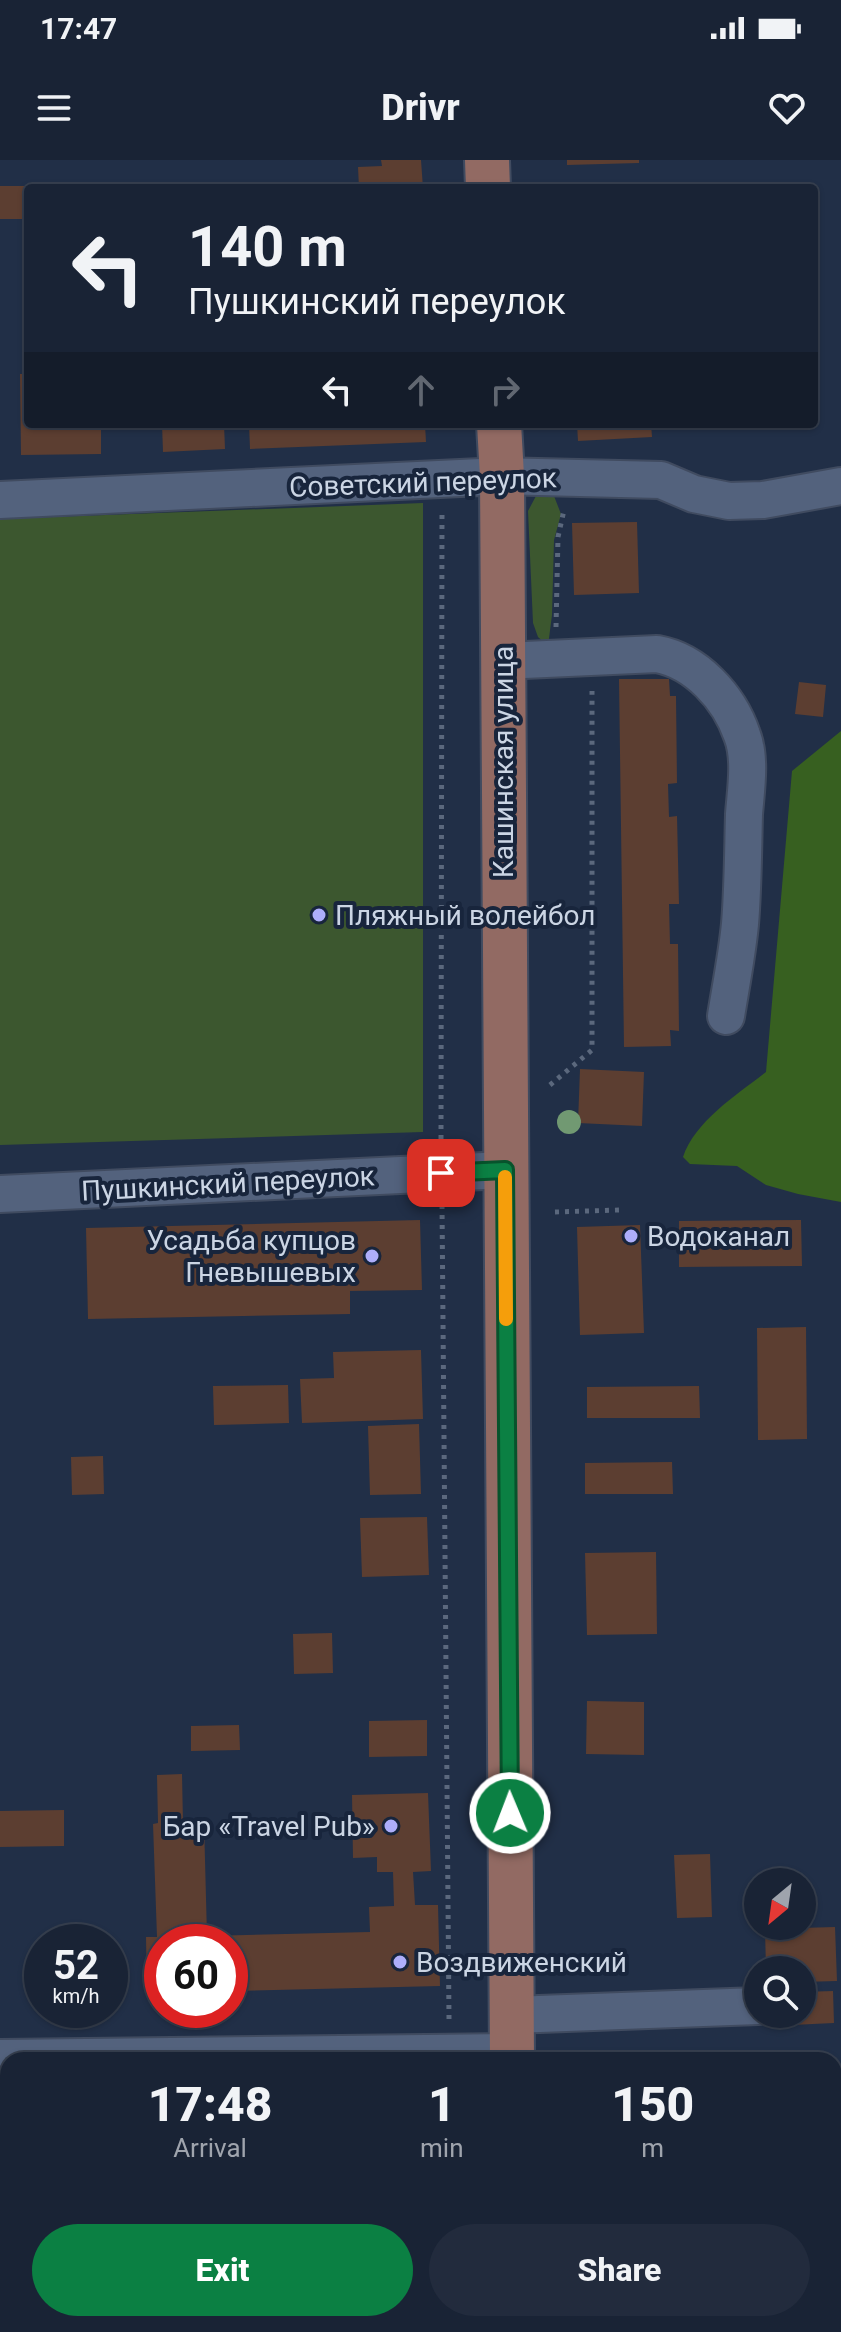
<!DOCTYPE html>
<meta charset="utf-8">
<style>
body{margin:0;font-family:Roboto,sans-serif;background:#222b3d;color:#f1f3f6;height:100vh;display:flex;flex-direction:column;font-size:30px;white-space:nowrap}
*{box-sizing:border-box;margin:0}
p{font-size:26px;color:#9fa4ad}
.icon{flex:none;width:44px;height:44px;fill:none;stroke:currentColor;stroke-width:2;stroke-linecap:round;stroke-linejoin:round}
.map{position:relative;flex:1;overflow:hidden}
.side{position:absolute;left:0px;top:1892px;width:842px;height:280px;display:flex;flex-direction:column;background:#192335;border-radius:24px 24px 0 0;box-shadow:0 2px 6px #0004,0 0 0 2px #374050}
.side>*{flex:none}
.guide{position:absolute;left:24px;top:24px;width:794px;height:244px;border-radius:8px;box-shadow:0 2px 6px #0004,0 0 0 2px #374050;background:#192335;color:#f1f3f6;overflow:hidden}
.needle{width:52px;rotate:209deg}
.fabs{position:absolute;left:744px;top:1708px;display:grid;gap:16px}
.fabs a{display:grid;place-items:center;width:72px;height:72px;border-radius:50%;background:#192335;box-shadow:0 2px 6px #0004,0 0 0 2px #374050;font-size:40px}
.speed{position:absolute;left:24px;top:1764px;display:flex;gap:16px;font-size:40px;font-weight:700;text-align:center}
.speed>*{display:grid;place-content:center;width:104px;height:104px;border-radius:50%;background:#192335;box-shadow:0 2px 6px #0004,0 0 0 2px #374050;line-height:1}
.speed small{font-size:20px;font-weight:400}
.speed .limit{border:12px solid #d22;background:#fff;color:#111}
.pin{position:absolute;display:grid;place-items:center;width:68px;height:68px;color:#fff;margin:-34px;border-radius:16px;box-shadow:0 4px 12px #0006}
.me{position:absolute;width:88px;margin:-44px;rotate:359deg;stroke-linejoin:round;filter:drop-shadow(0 0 6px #0008)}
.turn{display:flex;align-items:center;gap:28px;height:168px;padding:0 32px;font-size:36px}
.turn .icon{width:104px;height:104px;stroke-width:2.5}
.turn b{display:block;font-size:56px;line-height:68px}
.lanes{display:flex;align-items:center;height:76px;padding:0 32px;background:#0003;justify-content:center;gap:40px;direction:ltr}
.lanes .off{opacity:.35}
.eta{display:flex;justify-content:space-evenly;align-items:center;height:136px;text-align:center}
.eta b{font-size:48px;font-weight:800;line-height:56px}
.button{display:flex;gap:16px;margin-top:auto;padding:16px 32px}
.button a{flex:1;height:92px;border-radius:48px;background:#0b8043;color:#fff;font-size:32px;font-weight:800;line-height:92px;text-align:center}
.button a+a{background:#222b3d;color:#f1f3f6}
.status{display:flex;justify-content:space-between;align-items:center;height:56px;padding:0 40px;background:#192335;direction:ltr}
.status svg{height:22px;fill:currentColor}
header{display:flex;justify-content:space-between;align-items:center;height:104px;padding:0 32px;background:#192335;font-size:36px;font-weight:800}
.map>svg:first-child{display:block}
.green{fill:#3c572f}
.forest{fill:#376020}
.building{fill:#5c3e31}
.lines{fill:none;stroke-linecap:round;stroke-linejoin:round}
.minor-casing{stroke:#404b60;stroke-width:40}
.major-casing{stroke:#404b60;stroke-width:48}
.path{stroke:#5b687d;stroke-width:5;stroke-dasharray:4 6;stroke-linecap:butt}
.minor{stroke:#53627d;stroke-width:36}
.major{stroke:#926a63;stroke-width:44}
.tree{fill:#719972}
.route-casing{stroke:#07532c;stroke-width:20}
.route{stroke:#0b8043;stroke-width:14}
.slow{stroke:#f59e0b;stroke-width:14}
.poi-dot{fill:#aeaefb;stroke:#18253c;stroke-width:3}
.labels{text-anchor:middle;stroke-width:8;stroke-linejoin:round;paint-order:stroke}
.street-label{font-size:28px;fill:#cbd5e4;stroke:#18253c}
.poi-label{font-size:28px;fill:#cbd5e4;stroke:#18253c;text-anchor:start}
</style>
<div class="status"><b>17:47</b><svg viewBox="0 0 49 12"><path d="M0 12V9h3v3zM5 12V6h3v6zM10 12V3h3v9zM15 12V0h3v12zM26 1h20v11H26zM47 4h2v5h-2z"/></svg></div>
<header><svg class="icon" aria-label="menu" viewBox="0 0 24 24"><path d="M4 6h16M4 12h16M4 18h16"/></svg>Drivr<svg class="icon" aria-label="heart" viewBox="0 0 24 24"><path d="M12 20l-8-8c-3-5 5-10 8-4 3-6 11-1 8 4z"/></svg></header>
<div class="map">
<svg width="841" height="2172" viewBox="0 0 841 2172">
<rect width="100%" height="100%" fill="#212f47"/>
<!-- green -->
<g class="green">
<polygon points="542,332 554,336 561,354 554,380 552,455 548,486 538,477 533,463 528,351 536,336"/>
<polygon points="423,343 423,972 0,985 0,359"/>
</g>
<!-- forest -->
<path class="forest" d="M841,571V1042L798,1034L766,1025L737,1006L690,1004L683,997C695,961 738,934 766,912L792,611Z"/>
<!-- building -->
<g class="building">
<polygon points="381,0 421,0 423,28 359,28 358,7 382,6"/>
<polygon points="567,0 639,0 639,3 567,5"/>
<rect x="0" y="26" width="28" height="33"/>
<polygon points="20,214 28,214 28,264 101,264 101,294 21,295"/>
<polygon points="162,264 224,264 225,289 163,292"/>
<polygon points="249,264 425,264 426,282 250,289"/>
<polygon points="577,264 651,264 652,277 578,281"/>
<polygon points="637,362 639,433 574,435 572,363"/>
<polygon points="619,519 669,519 670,536 676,536 677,623 668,624 669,657 677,656 679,744 669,744 670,784 678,784 679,871 670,870 671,886 624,887"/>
<polygon points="799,522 826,525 823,557 795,554"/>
<polygon points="580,909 644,912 642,966 578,963"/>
<polygon points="420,1060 422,1130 350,1131 350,1154 88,1159 86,1068"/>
<polygon points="801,1060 802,1106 679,1107 679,1061"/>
<polygon points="640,1065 644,1173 580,1175 577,1067"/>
<polygon points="806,1167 807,1279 758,1280 757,1168"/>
<polygon points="421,1190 423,1259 302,1263 300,1219 334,1218 333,1192"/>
<polygon points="288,1225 289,1263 214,1265 213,1226"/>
<polygon points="699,1226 700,1258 587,1258 587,1227"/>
<polygon points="419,1264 421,1334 370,1335 368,1266"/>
<polygon points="103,1296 104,1334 72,1335 71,1297"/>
<polygon points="672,1302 673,1334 585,1334 585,1303"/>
<polygon points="427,1357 429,1415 362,1417 360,1358"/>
<polygon points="656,1392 657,1474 587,1475 585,1393"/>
<polygon points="332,1473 333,1513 294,1514 293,1474"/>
<polygon points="587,1541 644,1542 644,1595 586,1594"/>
<polygon points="427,1560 427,1596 369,1597 369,1561"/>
<polygon points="239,1565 240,1590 191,1591 191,1566"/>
<polygon points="182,1614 183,1663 204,1662 207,1776 370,1772 369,1747 394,1746 393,1712 377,1712 377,1697 353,1698 352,1635 428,1633 431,1711 413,1712 415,1745 438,1745 440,1826 230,1831 230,1782 162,1782 162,1833 147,1833 146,1777 157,1777 153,1664 158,1663 157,1615"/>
<polygon points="64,1650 64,1686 0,1687 0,1651"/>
<polygon points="710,1694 712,1757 677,1758 674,1695"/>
<polygon points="835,1767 837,1821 802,1822 802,1810 766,1810 765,1769"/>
<polygon points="833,1831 834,1863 792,1865 792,1854 802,1854 802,1832"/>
<rect x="834" y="1921" width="7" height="51"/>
<rect x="0" y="1945" width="8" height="54"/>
<rect x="0" y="2030" width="8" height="46"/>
<rect x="113" y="2164" width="42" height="8"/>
<polygon points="187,2164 436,2164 437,2172 187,2172"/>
<rect x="597" y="2164" width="77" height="8"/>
<rect x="744" y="2164" width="58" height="8"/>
</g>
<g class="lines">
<!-- minor casing -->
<g class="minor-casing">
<g id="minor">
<polyline points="0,340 502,316 661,320 694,334 729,341 763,340 841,326"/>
<path d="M503,501L657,494C696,501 729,537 742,575C751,598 746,629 744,654C743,691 743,728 740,764C737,795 731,825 726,856"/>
<polyline points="0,1034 505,1010"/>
<polyline points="512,1855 758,1846"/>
<polyline points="0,1898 512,1892"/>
<polyline points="172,2164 172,2172"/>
</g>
</g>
<!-- major casing -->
<g class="major-casing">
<g id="major">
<polyline points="487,0 488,28"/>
<polyline points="499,264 502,316 512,1900"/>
<polyline points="513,2164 513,2172"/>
</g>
</g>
<!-- path -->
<g class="path">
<polyline points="556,467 558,377 564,350"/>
<polyline points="550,925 592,890 592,531"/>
<polyline points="441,979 442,349"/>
<polyline points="442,1045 449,1859"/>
<polyline points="555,1052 619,1050"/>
<polyline points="451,2164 451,2172"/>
</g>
<!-- minor -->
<use href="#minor" class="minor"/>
<!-- major -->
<use href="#major" class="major"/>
</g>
<!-- trees -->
<circle class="tree" cx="569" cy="962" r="12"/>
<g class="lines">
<!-- route casing -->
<g class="route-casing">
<polyline id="route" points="441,1013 505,1010 510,1653"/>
</g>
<!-- route -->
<use href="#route" class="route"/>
<!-- slow -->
<polyline class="slow" points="505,1017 506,1159"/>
</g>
<!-- markers -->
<g class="poi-dot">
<circle cx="319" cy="755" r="8"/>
<circle cx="631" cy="1076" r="8"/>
<circle cx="372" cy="1096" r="8"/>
<circle cx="391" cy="1666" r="8"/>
<circle cx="400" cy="1802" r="8"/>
</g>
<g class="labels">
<!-- street labels -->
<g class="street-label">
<text transform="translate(423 322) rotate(-2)" y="10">Советский переулок</text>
<text transform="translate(503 602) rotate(-90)" y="10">Кашинская улица</text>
<text transform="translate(228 1023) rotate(-3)" y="10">Пушкинский переулок</text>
</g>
<!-- poi labels -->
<g class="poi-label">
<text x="335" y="765">Пляжный волейбол</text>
<text x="647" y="1086">Водоканал</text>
<text x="356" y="1090" text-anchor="end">Усадьба купцов<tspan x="356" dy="32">Гневышевых</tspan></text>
<text x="375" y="1676" text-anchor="end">Бар «Travel Pub»</text>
<text x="416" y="1812">Воздвиженский</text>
</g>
</g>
</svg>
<div class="fabs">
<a><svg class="needle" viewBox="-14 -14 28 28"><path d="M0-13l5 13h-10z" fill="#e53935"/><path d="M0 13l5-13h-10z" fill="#9fa4ad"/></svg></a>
<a><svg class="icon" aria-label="search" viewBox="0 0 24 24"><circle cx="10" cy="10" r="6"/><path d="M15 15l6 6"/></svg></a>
</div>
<div class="speed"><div>52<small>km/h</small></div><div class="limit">60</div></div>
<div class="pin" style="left:441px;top:1013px;background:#d93025"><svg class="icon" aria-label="arrive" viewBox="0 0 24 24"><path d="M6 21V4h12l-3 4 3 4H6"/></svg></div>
<svg class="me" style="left:510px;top:1653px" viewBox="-20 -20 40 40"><circle r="17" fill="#0b8043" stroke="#fff" stroke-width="3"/><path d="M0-11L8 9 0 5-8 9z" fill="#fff"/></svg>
<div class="guide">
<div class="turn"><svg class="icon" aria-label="left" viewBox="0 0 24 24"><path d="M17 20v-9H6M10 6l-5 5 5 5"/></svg><div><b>140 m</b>Пушкинский переулок</div></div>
<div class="lanes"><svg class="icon" aria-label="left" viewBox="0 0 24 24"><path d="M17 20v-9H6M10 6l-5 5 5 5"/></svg><svg class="icon off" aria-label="ahead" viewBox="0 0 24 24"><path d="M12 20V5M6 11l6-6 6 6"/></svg><svg class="icon off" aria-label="right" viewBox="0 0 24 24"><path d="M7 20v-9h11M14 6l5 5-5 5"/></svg></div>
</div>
<section class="side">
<div class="eta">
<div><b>17:48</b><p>Arrival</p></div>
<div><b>1</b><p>min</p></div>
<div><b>150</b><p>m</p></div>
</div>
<div class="button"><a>Exit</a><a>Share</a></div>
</section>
</div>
